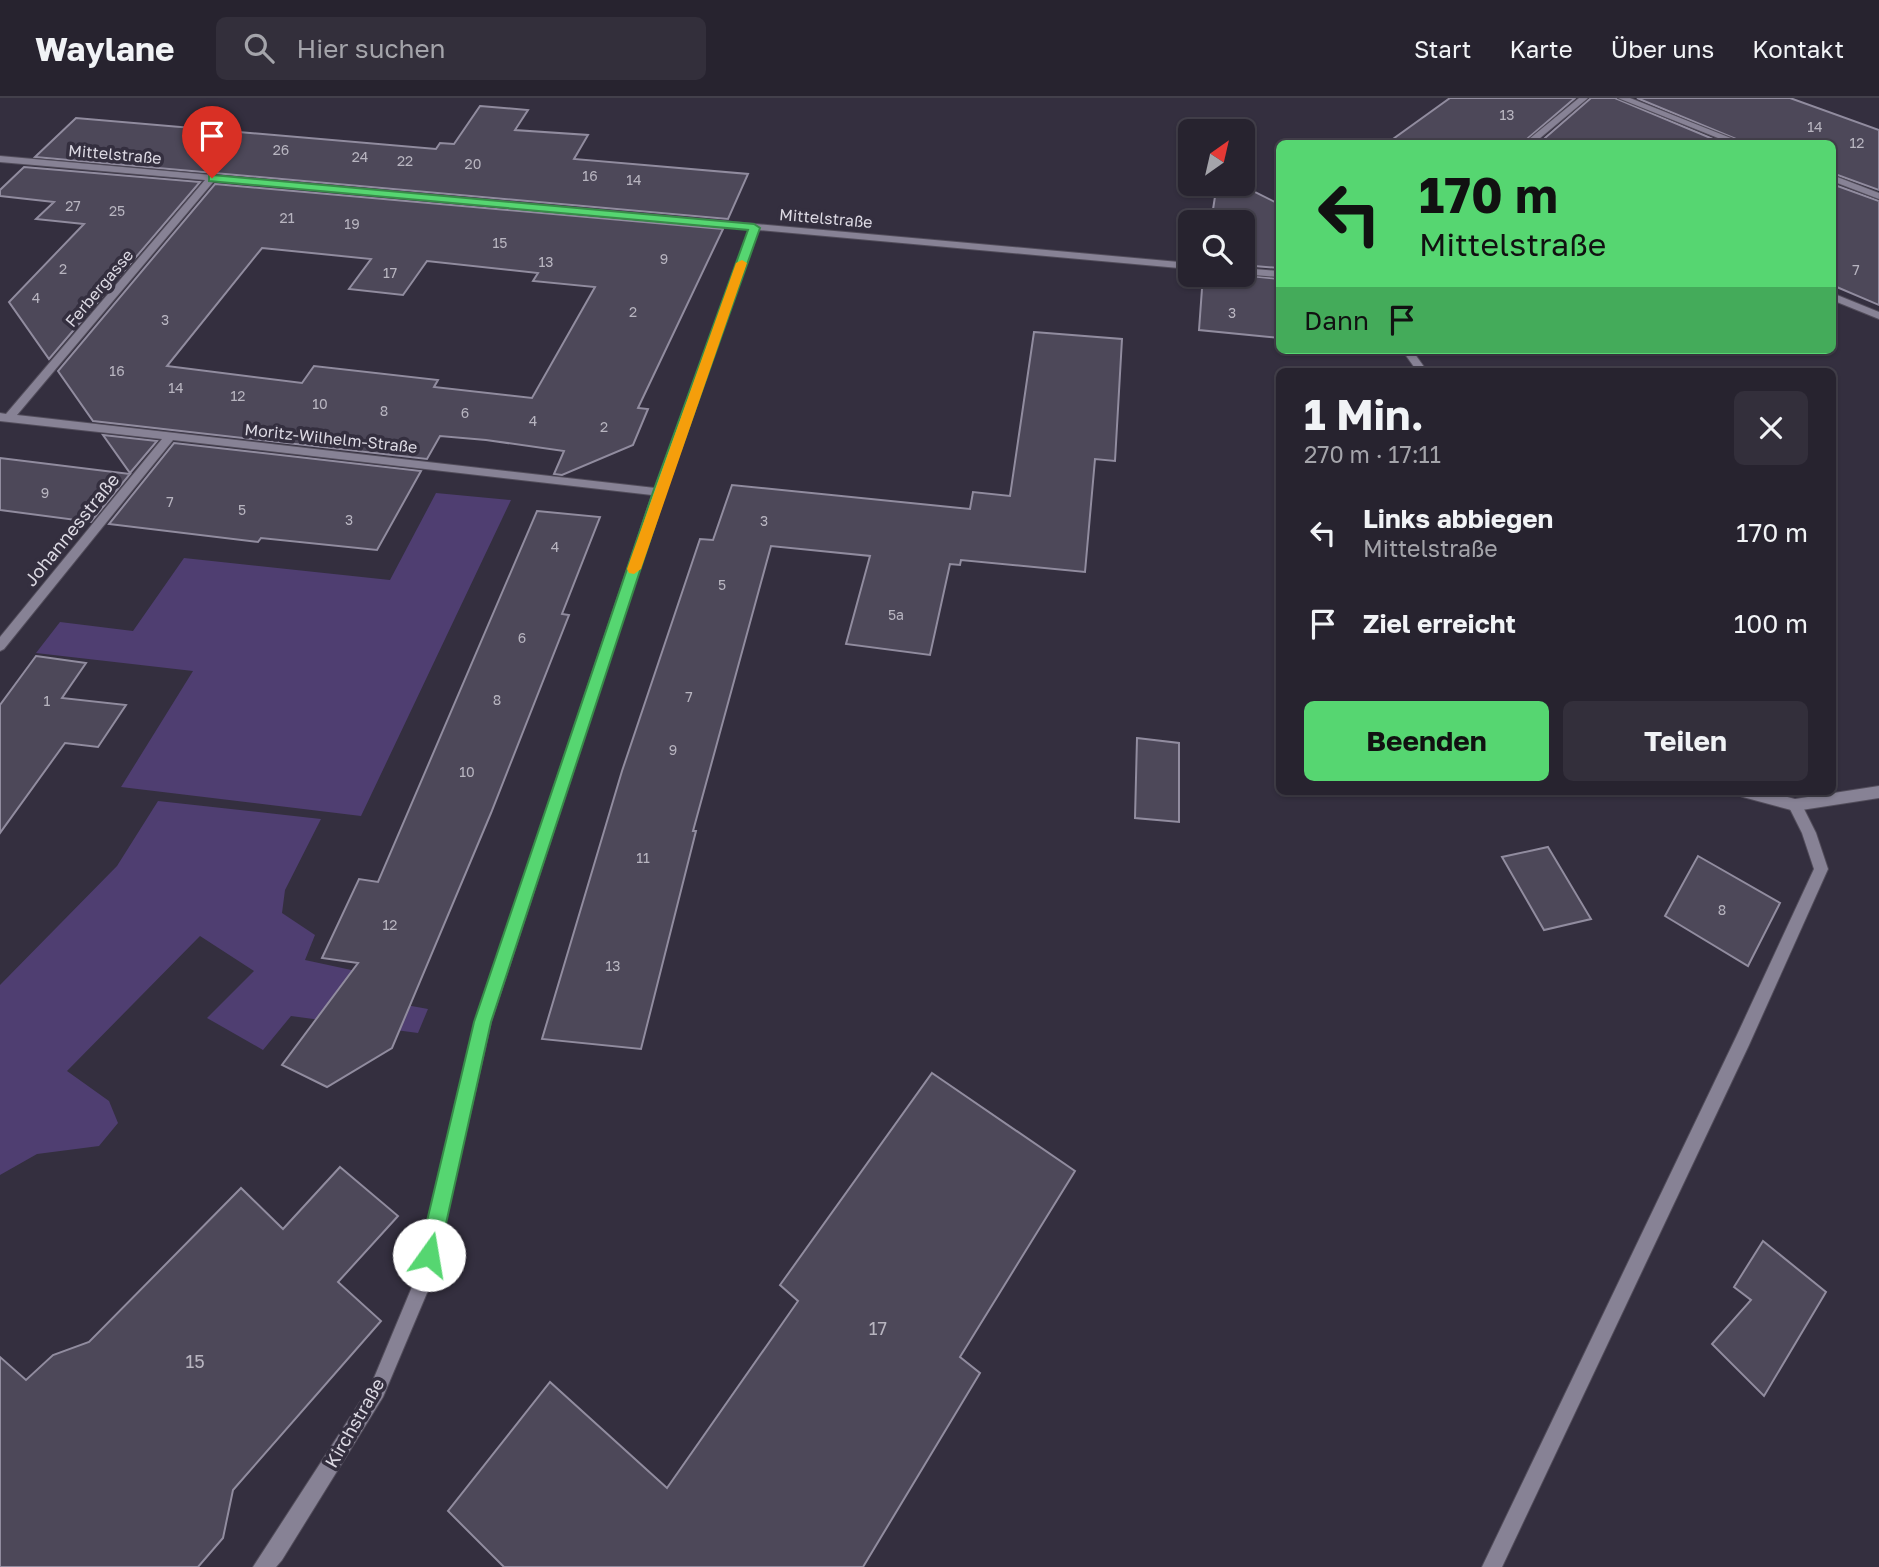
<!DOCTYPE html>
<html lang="de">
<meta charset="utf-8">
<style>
body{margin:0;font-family:"Golos Text",sans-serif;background:#332f3b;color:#f1f3f6;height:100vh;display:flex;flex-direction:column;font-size:26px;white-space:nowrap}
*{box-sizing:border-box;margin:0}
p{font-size:23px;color:#a4a4aa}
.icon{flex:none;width:38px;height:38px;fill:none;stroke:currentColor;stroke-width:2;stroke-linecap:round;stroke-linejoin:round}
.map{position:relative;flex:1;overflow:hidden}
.side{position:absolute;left:1276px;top:270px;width:560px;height:427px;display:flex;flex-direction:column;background:#27232f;border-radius:10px;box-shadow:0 2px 5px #0004,0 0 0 2px #43404b}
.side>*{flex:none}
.guide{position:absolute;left:1276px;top:42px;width:560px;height:214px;border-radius:10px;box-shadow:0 2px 5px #0004,0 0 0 2px #43404b;background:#56d671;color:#111;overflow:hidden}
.needle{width:46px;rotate:34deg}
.buttons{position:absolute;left:1178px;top:21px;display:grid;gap:14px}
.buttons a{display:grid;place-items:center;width:77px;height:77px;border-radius:10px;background:#27232f;box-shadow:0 2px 5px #0004,0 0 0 2px #43404b;font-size:35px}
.pin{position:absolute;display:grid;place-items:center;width:60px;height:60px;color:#fff;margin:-72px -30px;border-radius:50% 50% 50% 0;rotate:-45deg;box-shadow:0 0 7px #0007}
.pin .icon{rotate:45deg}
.me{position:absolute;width:77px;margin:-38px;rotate:13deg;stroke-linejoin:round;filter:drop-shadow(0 0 5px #0008)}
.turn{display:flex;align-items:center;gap:24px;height:147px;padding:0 28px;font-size:32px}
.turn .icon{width:91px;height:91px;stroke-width:2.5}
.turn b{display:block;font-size:49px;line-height:60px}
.then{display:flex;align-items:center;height:66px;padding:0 28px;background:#0003;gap:14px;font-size:26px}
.round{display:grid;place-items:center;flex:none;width:74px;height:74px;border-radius:10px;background:#332f3b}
.headline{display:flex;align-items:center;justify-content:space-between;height:119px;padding:0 28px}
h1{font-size:42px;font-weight:700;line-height:52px}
.cta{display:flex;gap:14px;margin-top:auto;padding:14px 28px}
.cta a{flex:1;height:80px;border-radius:10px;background:#56d671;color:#111;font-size:28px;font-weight:700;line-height:80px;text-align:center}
.cta a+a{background:#332f3b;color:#f1f3f6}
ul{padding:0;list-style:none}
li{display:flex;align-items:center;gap:21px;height:91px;padding:0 28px}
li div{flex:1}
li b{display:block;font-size:26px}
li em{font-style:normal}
header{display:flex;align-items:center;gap:42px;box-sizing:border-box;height:98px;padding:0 35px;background:#27232f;border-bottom:2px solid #43404b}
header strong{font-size:33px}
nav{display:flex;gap:38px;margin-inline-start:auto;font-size:24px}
.search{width:490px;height:63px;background:#332f3b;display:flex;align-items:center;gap:18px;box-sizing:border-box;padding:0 24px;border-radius:10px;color:#a4a4aa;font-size:26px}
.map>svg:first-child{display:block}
.green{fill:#4f3e71}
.building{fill:#4d4859;stroke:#918c9f;stroke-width:2;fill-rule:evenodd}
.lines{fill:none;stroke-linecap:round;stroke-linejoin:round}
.service-casing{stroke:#524d5b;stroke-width:2}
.minor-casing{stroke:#524d5b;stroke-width:2}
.tertiary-casing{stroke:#524d5b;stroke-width:2}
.service{fill:#878295;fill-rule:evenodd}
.minor{fill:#878295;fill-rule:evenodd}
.tertiary{fill:#878295;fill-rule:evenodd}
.route{fill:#56d671;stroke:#388b49;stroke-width:2}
.slow{fill:#f59e0b}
.labels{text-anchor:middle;stroke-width:7;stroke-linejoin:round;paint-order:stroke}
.number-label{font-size:14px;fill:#b8b5c0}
.far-street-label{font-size:16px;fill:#dcd9e3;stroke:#342f3f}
.street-label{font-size:18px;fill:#dcd9e3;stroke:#342f3f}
.near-number-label{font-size:18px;fill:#b8b5c0}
</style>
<header>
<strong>Waylane</strong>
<div class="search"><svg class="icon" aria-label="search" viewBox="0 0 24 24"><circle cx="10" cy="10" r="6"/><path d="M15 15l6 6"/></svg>Hier suchen</div>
<nav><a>Start</a><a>Karte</a><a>Über uns</a><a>Kontakt</a></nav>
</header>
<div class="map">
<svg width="1879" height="1469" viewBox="0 0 1879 1469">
<rect width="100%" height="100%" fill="#342f3f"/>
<!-- green -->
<g class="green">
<polygon points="436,395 511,402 361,718 121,689 193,573 36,555 60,524 133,533 184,460 390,482"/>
<polygon points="158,703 321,721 285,792 282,815 315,837 305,862 356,873 346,896 428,911 418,935 291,918 263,952 207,920 254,873 200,838 67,973 109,1003 118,1025 99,1048 37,1056 0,1077 0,887 117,768"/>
</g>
<!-- building -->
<g class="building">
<polygon points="1450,0 1575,0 1521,46 1386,46"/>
<polygon points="1591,0 1615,0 1725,46 1538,46"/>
<polygon points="1637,0 1790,0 1879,32 1879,92 1832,75 1832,46 1748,46"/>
<polygon points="480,8 528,12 515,32 588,37 574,61 748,76 728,121 35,59 76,20 436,51 440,45 454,46"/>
<polygon points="24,69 200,84 49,261 9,204 84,126 36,121 54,104 0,98 0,92"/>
<path d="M215,86L723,131L638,310L648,311L633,347L562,377L554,376L564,353L486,342L440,338L427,361L93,323L58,273ZM262,150L371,161L349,191L403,197L427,163L538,175L533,183L595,189L532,300L434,289L438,282L314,268L302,285L167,268Z"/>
<polygon points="1217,86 1239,86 1279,106 1279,170 1242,167 1242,124 1211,124"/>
<polygon points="1832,86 1879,103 1879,207 1832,187"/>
<polygon points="1203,177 1240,177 1279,181 1279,240 1199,232"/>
<polygon points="1034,234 1122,241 1115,363 1095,361 1085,474 961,462 960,467 950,466 930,557 846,546 870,458 771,448 693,733 696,733 641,951 542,941 622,673 700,441 713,442 732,387 970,411 973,394 1010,398"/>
<polygon points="103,337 157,343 130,375"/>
<polygon points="174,345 421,373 377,452 261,440 258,444 109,426"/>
<polygon points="0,360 130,376 91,424 0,412"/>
<polygon points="537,413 600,419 562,516 569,517 491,715 392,950 327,989 282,967 358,865 322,860 359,781 378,784"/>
<polygon points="36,558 86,565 62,600 126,607 98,649 65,645 0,735 0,607"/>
<polygon points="1137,640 1179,645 1179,724 1135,720"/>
<polygon points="1548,749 1591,821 1544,832 1502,759"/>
<polygon points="1698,758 1780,805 1748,868 1665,818"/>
<polygon points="932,975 1075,1073 960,1259 980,1275 863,1469 504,1469 448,1413 550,1284 667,1390 798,1203 780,1187"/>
<polygon points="340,1069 398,1118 338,1184 381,1223 233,1392 223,1440 198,1469 0,1469 0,1259 26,1282 53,1257 89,1244 241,1090 283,1131"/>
<polygon points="1763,1143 1826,1194 1764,1298 1712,1246 1751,1202 1734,1189"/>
</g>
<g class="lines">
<!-- service casing -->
<g class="service-casing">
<g id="service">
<polygon points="1832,195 1879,214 1879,221 1832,202"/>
<polygon points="1795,701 1800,703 1816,735 1828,771 1749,947 1502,1469 1482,1469 1737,937 1814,771 1802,735 1788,707 1790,703"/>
<polygon points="423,1174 429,1177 432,1183 383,1299 282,1462 276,1469 253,1469 371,1287 417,1177"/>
</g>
</g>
<!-- minor casing -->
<g class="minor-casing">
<g id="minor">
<polygon points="1579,0 1588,0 1533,46 1523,46"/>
<path d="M0,58L1190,165V171L758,132L665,394L491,924L432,1183L429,1189L423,1192L417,1189L414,1183L475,924L652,397L173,342L4,551L0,553V539L162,341L0,323V315L6,316L205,82L0,64ZM214,83L749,131L655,390L17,317Z"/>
<polygon points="1242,170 1279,173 1279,179 1242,176"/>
<polygon points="1402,252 1412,252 1427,273 1417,273"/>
<polygon points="1879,688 1879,700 1795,713 1743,699 1738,697 1736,693 1765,693 1795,701"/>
</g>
</g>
<!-- tertiary casing -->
<g class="tertiary-casing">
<g id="tertiary">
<polygon points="1618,0 1630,0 1746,46 1733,46"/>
<polygon points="1832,77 1879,95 1879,101 1832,83"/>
</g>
</g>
<!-- service -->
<use href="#service" class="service"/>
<!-- minor -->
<use href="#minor" class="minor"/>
<!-- tertiary -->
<use href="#tertiary" class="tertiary"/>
</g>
<!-- route -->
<polygon class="route" points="212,77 754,126 760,130 666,394 491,924 439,1157 436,1164 429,1167 422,1164 419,1157 474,924 653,394 748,132 209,83 209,78"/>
<!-- slow -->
<polygon class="slow" points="742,162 747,165 641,471 634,476 629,475 627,471 736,165"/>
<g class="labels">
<!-- number labels -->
<g class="number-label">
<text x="1507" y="22">13</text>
<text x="1815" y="34">14</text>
<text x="1857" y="50">12</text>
<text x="281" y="57">26</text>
<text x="360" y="64">24</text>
<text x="405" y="68">22</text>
<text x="473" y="71">20</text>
<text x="590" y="83">16</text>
<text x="634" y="87">14</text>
<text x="73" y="113">27</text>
<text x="117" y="118">25</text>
<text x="287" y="125">21</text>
<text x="352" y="131">19</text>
<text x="500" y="150">15</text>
<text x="664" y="166">9</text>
<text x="546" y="169">13</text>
<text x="63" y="176">2</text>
<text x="1856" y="177">7</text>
<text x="390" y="180">17</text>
<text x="36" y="205">4</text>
<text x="633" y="219">2</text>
<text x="1232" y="220">3</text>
<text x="165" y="227">3</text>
<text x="117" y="278">16</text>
<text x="176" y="295">14</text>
<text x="238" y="303">12</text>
<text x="320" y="311">10</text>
<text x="384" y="318">8</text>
<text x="465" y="320">6</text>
<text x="533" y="328">4</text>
<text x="604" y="334">2</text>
<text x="45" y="400">9</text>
<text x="170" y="409">7</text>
<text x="242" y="417">5</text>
<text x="349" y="427">3</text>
<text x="764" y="428">3</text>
<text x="555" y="454">4</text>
<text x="722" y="492">5</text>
<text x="896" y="522">5a</text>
<text x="522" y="545">6</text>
<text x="689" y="604">7</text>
<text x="497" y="607">8</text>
<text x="47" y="608">1</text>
<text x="673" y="657">9</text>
<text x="467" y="679">10</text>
<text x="643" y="765">11</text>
<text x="1722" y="817">8</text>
<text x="390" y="832">12</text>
<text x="613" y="873">13</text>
</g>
<!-- far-street labels -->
<g class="far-street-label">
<text transform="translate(115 56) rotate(5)" y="6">Mittelstraße</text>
<text transform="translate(826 120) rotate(5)" y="6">Mittelstraße</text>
<text transform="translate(99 190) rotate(-50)" y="6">Ferbergasse</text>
<text transform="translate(331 340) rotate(6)" y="6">Moritz-Wilhelm-Straße</text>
</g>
<!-- street labels -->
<g class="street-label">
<text transform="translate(72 432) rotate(-51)" y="6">Johannesstraße</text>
<text transform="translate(355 1325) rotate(-60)" y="6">Kirchstraße</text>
</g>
<!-- near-number labels -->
<g class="near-number-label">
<text x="878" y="1237">17</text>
<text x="195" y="1270">15</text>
</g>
</g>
</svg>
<div class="buttons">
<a><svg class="needle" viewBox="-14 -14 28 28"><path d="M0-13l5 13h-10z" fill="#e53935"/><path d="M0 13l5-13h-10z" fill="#a4a4aa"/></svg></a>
<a><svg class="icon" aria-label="search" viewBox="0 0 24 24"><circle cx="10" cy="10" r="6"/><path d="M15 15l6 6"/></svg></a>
</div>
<div class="pin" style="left:212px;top:80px;background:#d93025"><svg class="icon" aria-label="arrive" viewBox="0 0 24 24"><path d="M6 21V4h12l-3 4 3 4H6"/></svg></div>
<svg class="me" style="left:429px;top:1157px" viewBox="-20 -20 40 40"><circle r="19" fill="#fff"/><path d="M0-13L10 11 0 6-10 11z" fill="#56d671"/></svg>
<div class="guide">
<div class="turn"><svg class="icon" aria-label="left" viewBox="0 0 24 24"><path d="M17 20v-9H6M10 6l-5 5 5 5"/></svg><div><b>170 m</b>Mittelstraße</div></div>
<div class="then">Dann<svg class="icon" aria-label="arrive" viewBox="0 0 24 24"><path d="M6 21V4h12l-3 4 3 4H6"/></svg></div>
</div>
<section class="side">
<div class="headline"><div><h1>1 Min.</h1><p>270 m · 17:11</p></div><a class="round"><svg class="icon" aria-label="close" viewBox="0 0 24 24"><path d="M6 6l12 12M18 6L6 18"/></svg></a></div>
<ul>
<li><svg class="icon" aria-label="left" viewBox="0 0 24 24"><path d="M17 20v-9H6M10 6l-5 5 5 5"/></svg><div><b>Links abbiegen</b><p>Mittelstraße</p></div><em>170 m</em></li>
<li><svg class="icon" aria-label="arrive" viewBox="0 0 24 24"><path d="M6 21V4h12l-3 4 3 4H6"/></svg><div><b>Ziel erreicht</b></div><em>100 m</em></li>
</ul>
<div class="cta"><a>Beenden</a><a>Teilen</a></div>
</section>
</div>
